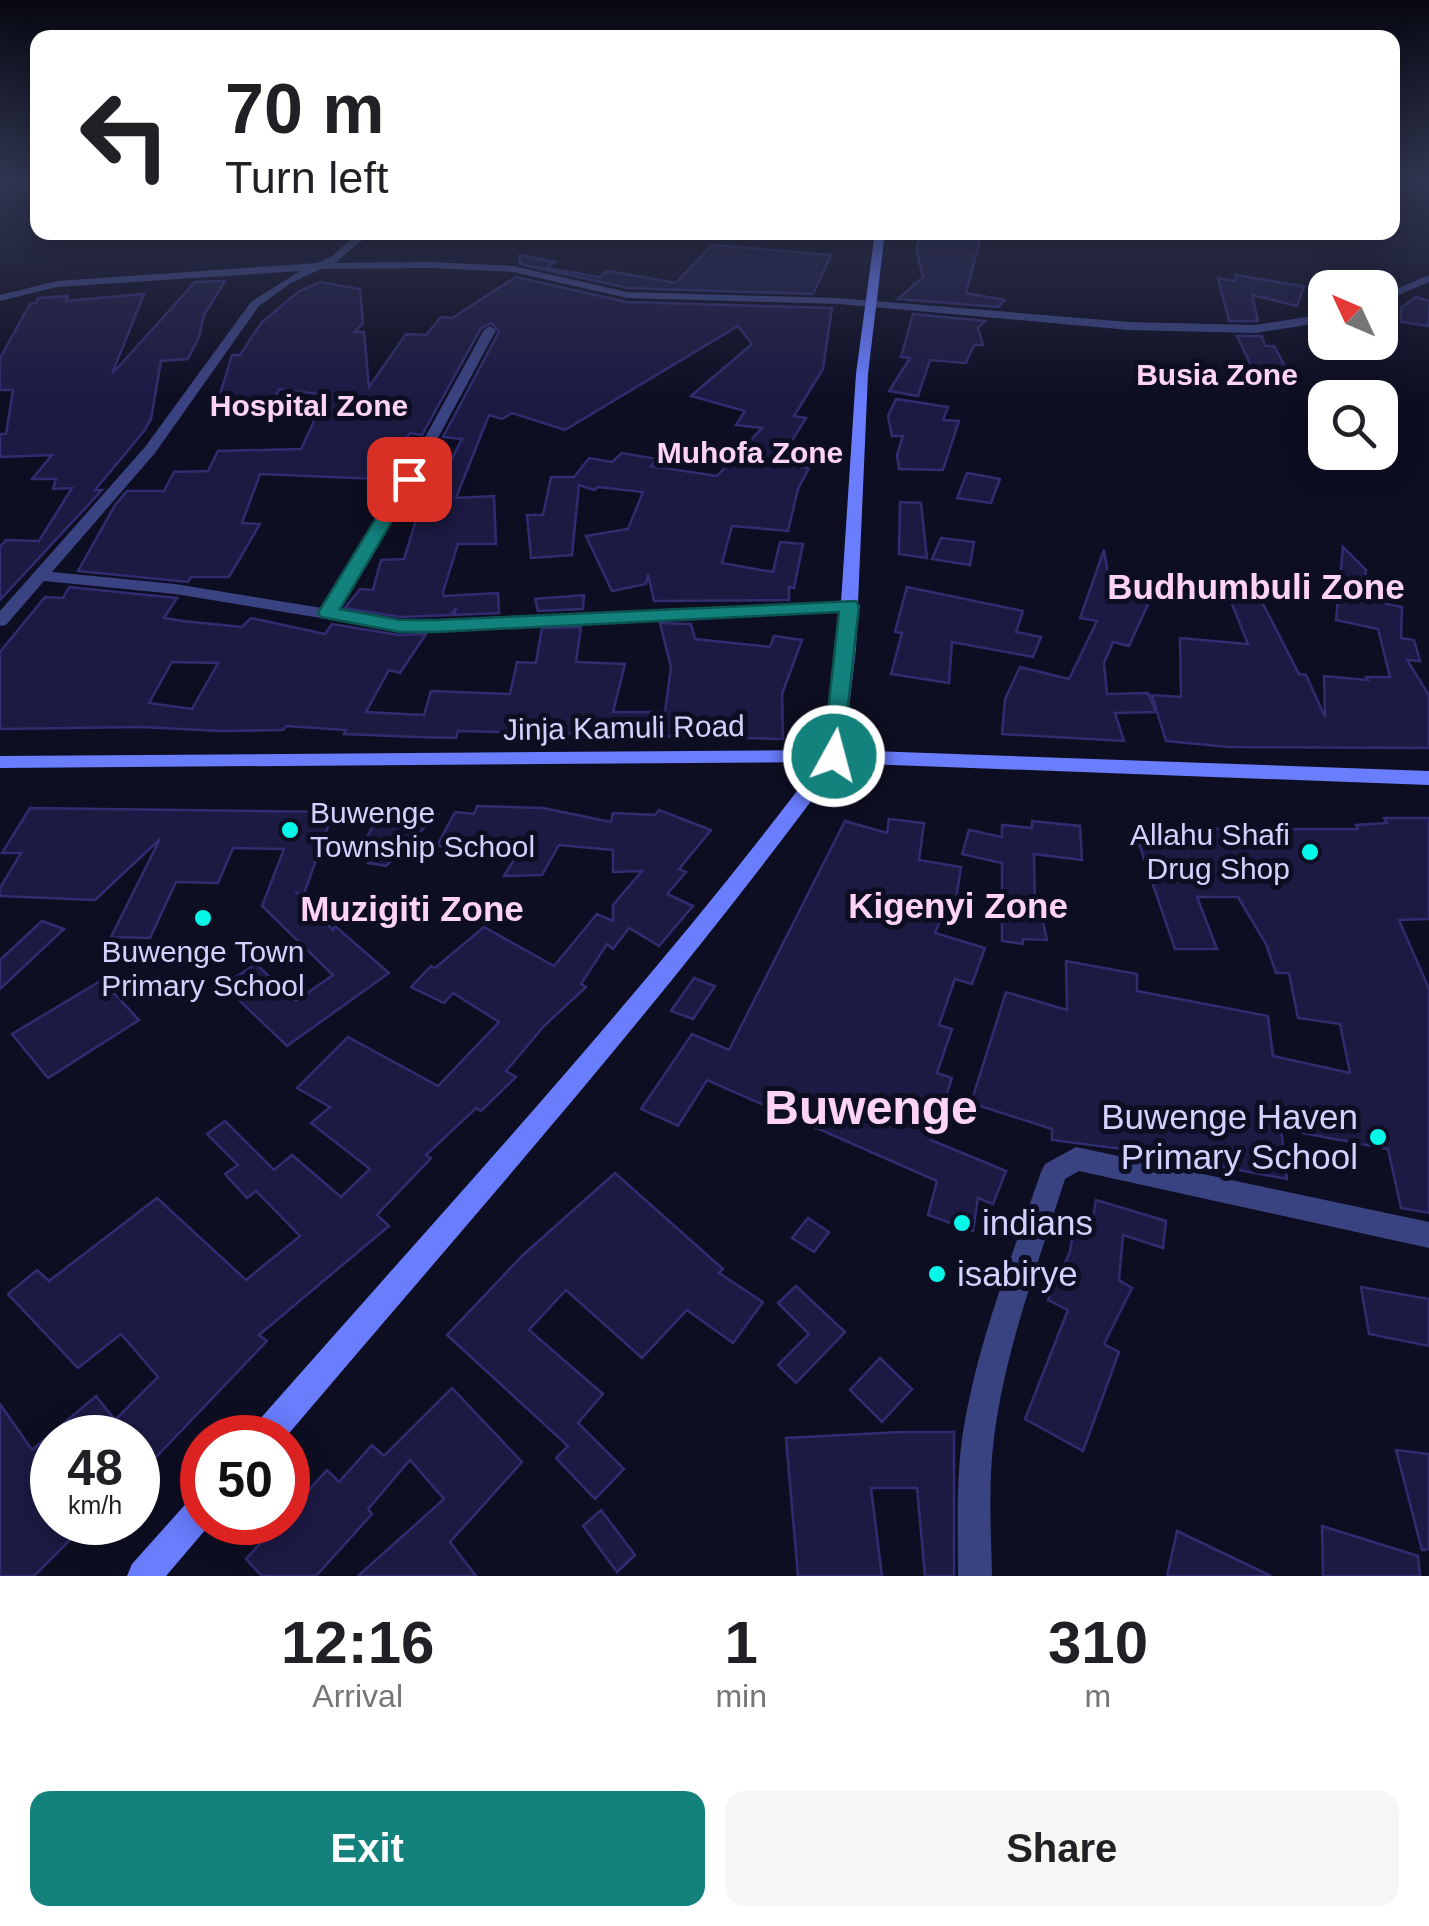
<!DOCTYPE html>
<style>
body{margin:0;font-family:Helvetica,sans-serif;background:#f6f6f6;color:#202124;height:100vh;display:flex;flex-direction:column;font-size:38px;white-space:nowrap}
*{box-sizing:border-box;margin:0}
p{font-size:32px;color:#757577}
.icon{flex:none;width:55px;height:55px;fill:none;stroke:currentColor;stroke-width:2;stroke-linecap:round;stroke-linejoin:round}
.map{position:relative;height:1576px;overflow:hidden}
.panel{display:flex;flex-direction:column;background:#fff;flex:1}
.panel>*{flex:none}
.hud{position:absolute;left:30px;top:30px;width:1370px;height:210px;border-radius:20px;box-shadow:0 5px 25px #0003;background:#fff;color:#202124;overflow:hidden}
.needle{width:65px;rotate:314deg}
.tools{position:absolute;left:1308px;top:270px;display:grid;gap:20px}
.tools a{display:grid;place-items:center;width:90px;height:90px;border-radius:20px;background:#fff;box-shadow:0 5px 25px #0003;font-size:50px}
.speed{position:absolute;left:30px;top:1415px;display:flex;gap:20px;font-size:50px;font-weight:700;text-align:center}
.speed>*{display:grid;place-content:center;width:130px;height:130px;border-radius:50%;background:#fff;box-shadow:0 5px 25px #0003;line-height:1}
.speed small{font-size:25px;font-weight:400}
.speed .limit{border:15px solid #d22;background:#fff;color:#111}
.pin{position:absolute;display:grid;place-items:center;width:85px;height:85px;color:#fff;margin:-42px;border-radius:20px;box-shadow:0 5px 15px #0006}
.me{position:absolute;width:110px;margin:-55px;rotate:7deg;stroke-linejoin:round;filter:drop-shadow(0 0 8px #0008)}
.turn{display:flex;align-items:center;gap:35px;height:210px;padding:0 30px;font-size:45px}
.turn .icon{width:130px;height:130px;stroke-width:2.5}
.turn b{display:block;font-size:70px;line-height:85px}
.eta{display:flex;justify-content:space-evenly;align-items:center;height:170px;text-align:center}
.eta b{font-size:60px;font-weight:600;line-height:70px}
.primary-button{display:flex;gap:20px;margin-top:auto;padding:20px 30px}
.primary-button a{flex:1;height:115px;border-radius:20px;background:#13817c;color:#fff;font-size:40px;font-weight:600;line-height:115px;text-align:center}
.primary-button a+a{background:#f6f6f6;color:#202124}
.map>svg:first-child{display:block}
.building{fill:#1c1a43;stroke:#2f2d6f;stroke-width:2.5;fill-rule:evenodd}
.lines{fill:none;stroke-linecap:round;stroke-linejoin:round}
.street{fill:#3a4381;fill-rule:evenodd}
.secondary{fill:#697dfd;fill-rule:evenodd}
.route{fill:#13817c;stroke:#0c5451;stroke-width:2.5}
.poi-dot{fill:#04f7e8;stroke:#0e0e23;stroke-width:4}
.labels{text-anchor:middle;stroke-width:10;stroke-linejoin:round;paint-order:stroke}
.far-quarter-label{font-size:30px;font-weight:bold;fill:#fed3f6;stroke:#0e0e23}
.street-label{font-size:30px;fill:#d1d3fe;stroke:#0e0e23}
.poi-label{font-size:30px;fill:#d1d3fe;stroke:#0e0e23;text-anchor:start}
.quarter-label{font-size:35px;font-weight:bold;fill:#fed3f6;stroke:#0e0e23}
.near-poi-label{font-size:35px;fill:#d1d3fe;stroke:#0e0e23;text-anchor:start}
.near-district-label{font-size:48px;font-weight:bold;fill:#fed3f6;stroke:#0e0e23}
</style>
<div class="map">
<svg width="1429" height="1576" viewBox="0 0 1429 1576">
<rect width="100%" height="100%" fill="#0e0e23"/>
<!-- building -->
<g class="building">
<polygon points="922,232 982,232 966,293 1005,300 998,307 898,299 923,277 916,248"/>
<polygon points="712,245 831,255 813,294 627,288 520,264 520,255 555,262 546,268 599,277 608,271 676,283"/>
<polygon points="1236,275 1283,283 1304,286 1297,306 1252,295 1258,321 1229,321 1218,278 1235,281"/>
<polygon points="516,277 627,302 832,308 823,369 794,416 806,418 783,455 788,456 779,464 809,468 798,489 788,531 732,526 722,563 773,572 780,542 803,544 794,588 789,587 789,600 654,601 648,574 646,584 612,591 586,536 628,529 643,492 598,487 594,490 579,485 572,555 531,558 527,515 543,515 551,477 574,477 589,458 612,462 622,453 657,459 651,466 717,476 762,428 736,425 745,411 691,396 752,344 738,326 565,430 512,413 502,419 489,415 456,498 494,496 496,544 458,544 443,592 444,596 498,593 499,613 454,615 456,608 451,615 400,617 345,608 360,589 373,590 381,560 404,559 429,478 442,477 462,439 443,437 499,332 492,323 481,328 422,435 410,433 379,479 260,474 242,523 260,524 229,577 191,577 188,582 78,571 115,505 127,491 164,491 174,472 208,471 218,451 301,449 316,417 330,399 326,395 279,389 270,410 215,411 232,355 240,355 261,323 298,292 320,282 360,289 363,323 355,332 364,332 369,387 406,334 426,335 441,317 452,318"/>
<polygon points="225,281 204,315 199,337 188,359 161,361 151,419 144,431 95,490 102,490 0,600 0,547 6,540 39,541 72,488 53,489 56,479 32,479 52,455 0,457 0,434 6,434 13,390 0,390 0,358 30,304 36,303 38,298 68,296 66,301 144,294 112,374 195,282"/>
<polygon points="1416,297 1429,301 1429,326 1401,322 1401,308"/>
<polygon points="913,314 985,321 978,328 983,345 974,345 966,363 930,360 918,396 889,391 910,358 901,357"/>
<polygon points="1237,336 1262,336 1265,346 1274,346 1293,381 1258,380"/>
<polygon points="896,399 948,407 943,420 959,421 943,470 899,469 897,455 903,436 892,436 888,416"/>
<polygon points="967,473 1000,479 991,503 957,498"/>
<polygon points="900,502 921,503 927,558 899,554"/>
<polygon points="941,538 974,542 970,565 932,559"/>
<polygon points="1343,547 1366,570 1364,599 1402,607 1401,638 1414,640 1420,661 1407,660 1429,695 1429,748 1229,747 1166,741 1152,695 1181,697 1180,638 1248,644 1230,599 1261,600 1299,674 1306,675 1325,717 1324,676 1368,680 1366,677 1390,677 1378,629 1336,620"/>
<polygon points="1104,550 1112,598 1149,602 1129,646 1113,642 1104,663 1107,694 1148,693 1156,712 1115,713 1124,741 1002,734 1005,699 1020,667 1069,679 1097,621 1080,618"/>
<path d="M69,587L177,598L164,618L183,621L242,627L251,618L325,634L332,624L399,635L426,634L400,673L389,670L366,712L424,715L431,691L510,694L517,662L536,663L542,628L581,627L576,662L625,664L613,712H665L671,667L660,623L691,624L695,639L770,647L774,636L802,640L782,694L783,739L458,731L456,738L417,737L344,734L346,730L286,726L283,730L221,731L142,727L0,729V652L45,597L63,598ZM172,662L218,663L192,709L149,703Z"/>
<polygon points="907,587 1023,611 1016,632 1041,637 1033,657 952,642 949,683 891,674 902,633 895,632"/>
<polygon points="584,595 583,609 538,611 535,599"/>
<polygon points="477,806 543,808 611,822 613,813 655,815 659,810 711,830 679,869 686,872 667,894 693,906 659,946 629,928 613,949 607,944 581,984 586,987 544,1026 506,1071 516,1077 481,1111 476,1108 426,1155 431,1158 377,1215 389,1226 259,1335 267,1341 138,1476 138,1438 52,1438 52,1522 88,1522 34,1576 0,1576 0,1404 32,1450 96,1396 115,1420 158,1377 121,1334 78,1368 8,1294 37,1270 49,1281 157,1198 246,1280 300,1236 256,1191 247,1198 225,1174 238,1165 207,1134 225,1121 274,1170 292,1155 341,1197 370,1169 311,1123 330,1107 297,1088 348,1037 438,1086 499,1022 453,993 444,1003 411,987 431,966 435,968 484,927 554,966 597,914 613,921 613,905 642,871 613,872 613,850 559,845 542,875 504,876 518,853 437,846 455,812 474,814"/>
<polygon points="30,808 333,812 304,894 297,893 333,930 335,926 389,973 287,1046 223,985 256,964 296,1001 333,975 262,906 284,849 233,848 218,883 176,882 150,938 111,937 160,839 95,900 0,896 0,888 21,853 2,853"/>
<polygon points="382,808 438,814 386,866 368,863 372,856 357,857"/>
<polygon points="1384,818 1429,818 1429,919 1399,920 1429,989 1429,1213 1401,1208 1388,1149 1281,1129 1287,1179 1138,1151 1052,1140 1052,1129 971,1103 1006,992 1067,1010 1066,961 1137,974 1137,991 1268,1016 1273,1056 1350,1073 1340,1024 1298,1018 1289,973 1276,973 1266,944 1238,897 1197,897 1217,949 1175,949 1134,829 1358,829 1356,825 1387,823"/>
<polygon points="889,819 924,823 919,860 961,867 956,899 950,898 935,933 985,948 972,984 955,979 939,1025 952,1029 937,1073 952,1078 931,1140 1006,1171 993,1204 978,1198 973,1231 928,1215 937,1181 707,1080 678,1126 641,1109 692,1034 729,1050 845,821 887,833"/>
<polygon points="1032,821 1080,826 1082,860 1034,854 1035,913 1041,913 1047,940 1023,939 1023,944 1002,941 1002,863 962,854 969,830 1002,837 1002,825 1032,828"/>
<polygon points="42,921 64,929 0,989 0,960"/>
<polygon points="694,978 715,986 693,1019 671,1011"/>
<polygon points="102,980 139,1020 48,1078 12,1034"/>
<polygon points="615,1173 723,1269 719,1273 763,1302 733,1343 687,1310 642,1358 566,1290 529,1330 603,1394 578,1423 624,1469 595,1499 556,1458 568,1446 447,1335 523,1255"/>
<polygon points="1096,1200 1166,1221 1163,1248 1123,1235 1119,1280 1132,1288 1104,1344 1119,1352 1083,1451 1025,1419 1068,1310 1048,1300 1070,1252 1074,1225 1091,1230"/>
<polygon points="808,1218 829,1232 814,1252 792,1238"/>
<polygon points="796,1286 845,1332 796,1383 778,1365 809,1334 778,1303"/>
<polygon points="1361,1287 1429,1299 1429,1346 1369,1334"/>
<polygon points="880,1358 912,1389 882,1422 850,1390"/>
<polygon points="452,1388 522,1462 450,1542 476,1576 358,1576 444,1499 410,1460 368,1509 372,1514 316,1576 262,1576 246,1559 279,1522 288,1522 289,1512 327,1470 339,1482 372,1445 384,1456"/>
<polygon points="900,1432 954,1432 954,1576 925,1576 917,1488 871,1488 882,1576 798,1576 786,1438"/>
<polygon points="1396,1450 1429,1454 1429,1549 1422,1550"/>
<polygon points="601,1510 635,1555 617,1572 583,1526"/>
<polygon points="1322,1526 1418,1556 1420,1576 1323,1576"/>
<polygon points="1177,1531 1271,1576 1167,1576"/>
</g>
<g class="lines">
<!-- street -->
<g class="street">
<polygon points="360,232 372,232 335,263 431,262 513,266 627,292 839,298 1129,322 1255,325 1325,314 1325,322 1255,333 1129,330 839,304 627,298 513,272 431,268 321,269 291,283 259,306 155,453 52,572 175,584 322,608 402,479 484,330 490,326 496,330 416,479 338,611 400,621 849,601 857,606 849,611 400,631 175,594 44,581 6,625 0,626 0,611 145,447 251,302 300,271 57,287 0,301 0,295 57,281 317,263 332,256"/>
<polygon points="1429,275 1429,282 1380,303 1380,296"/>
<path d="M1076,1147L1429,1222V1248L1079,1171L1065,1179C1038,1264 1005,1349 994,1438C988,1484 991,1530 992,1576H958C958,1530 956,1484 962,1438C976,1346 1011,1259 1041,1172L1045,1164Z"/>
</g>
<!-- secondary -->
<g class="secondary">
<path d="M875,232H885L868,374L856,648L844,750L1429,771V785L839,763C668,998 473,1216 285,1438H249L253,1427C444,1209 644,995 819,762L0,768V756L825,750L838,648L856,374Z"/>
<polygon points="202,1493 202,1522 212,1522 166,1576 127,1576 132,1564 191,1498"/>
</g>
</g>
<!-- sky -->
<linearGradient id="sky" x2="0" y2="1"><stop stop-color="#080813"/><stop offset="0.45" stop-color="#303650"/><stop offset="1" stop-color="#303650" stop-opacity="0"/></linearGradient>
<rect width="1429" height="399" fill="url(#sky)"/>
<!-- route -->
<polygon class="route" points="409,474 417,479 340,609 400,620 436,620 856,601 859,606 842,761 834,763 823,756 839,612 436,632 400,632 321,617 318,613 400,479"/>
<!-- markers -->
<g class="poi-dot">
<circle cx="290" cy="830" r="10"/>
<circle cx="1310" cy="852" r="10"/>
<circle cx="203" cy="918" r="10"/>
<circle cx="1378" cy="1137" r="10"/>
<circle cx="962" cy="1223" r="10"/>
<circle cx="937" cy="1274" r="10"/>
</g>
<g class="labels">
<!-- far-quarter labels -->
<g class="far-quarter-label">
<text x="1217" y="385">Busia Zone</text>
<text x="309" y="416">Hospital Zone</text>
<text x="750" y="463">Muhofa Zone</text>
</g>
<!-- street labels -->
<g class="street-label">
<text transform="translate(624 728) rotate(-1)" y="10">Jinja Kamuli Road</text>
</g>
<!-- poi labels -->
<g class="poi-label">
<text x="310" y="823">Buwenge<tspan x="310" dy="34">Township School</tspan></text>
<text x="1290" y="845" text-anchor="end">Allahu Shafi<tspan x="1290" dy="34">Drug Shop</tspan></text>
<text x="203" y="962" text-anchor="middle">Buwenge Town<tspan x="203" dy="34">Primary School</tspan></text>
</g>
<!-- quarter labels -->
<g class="quarter-label">
<text x="1256" y="599">Budhumbuli Zone</text>
<text x="958" y="918">Kigenyi Zone</text>
<text x="412" y="921">Muzigiti Zone</text>
</g>
<!-- near-poi labels -->
<g class="near-poi-label">
<text x="1358" y="1129" text-anchor="end">Buwenge Haven<tspan x="1358" dy="40">Primary School</tspan></text>
<text x="982" y="1235">indians</text>
<text x="957" y="1286">isabirye</text>
</g>
<!-- near-district labels -->
<g class="near-district-label">
<text x="871" y="1124">Buwenge</text>
</g>
</g>
</svg>
<div class="tools">
<a><svg class="needle" viewBox="-14 -14 28 28"><path d="M0-13l5 13h-10z" fill="#e53935"/><path d="M0 13l5-13h-10z" fill="#757577"/></svg></a>
<a><svg class="icon" aria-label="search" viewBox="0 0 24 24"><circle cx="10" cy="10" r="6"/><path d="M15 15l6 6"/></svg></a>
</div>
<div class="speed"><div>48<small>km/h</small></div><div class="limit">50</div></div>
<div class="pin" style="left:409px;top:479px;background:#d93025"><svg class="icon" aria-label="arrive" viewBox="0 0 24 24"><path d="M6 21V4h12l-3 4 3 4H6"/></svg></div>
<svg class="me" style="left:834px;top:756px" viewBox="-20 -20 40 40"><circle r="17" fill="#13817c" stroke="#fff" stroke-width="3"/><path d="M0-11L8 9 0 5-8 9z" fill="#fff"/></svg>
<div class="hud">
<div class="turn"><svg class="icon" aria-label="left" viewBox="0 0 24 24"><path d="M17 20v-9H6M10 6l-5 5 5 5"/></svg><div><b>70 m</b>Turn left</div></div>
</div>
</div>
<section class="panel">
<div class="eta">
<div><b>12:16</b><p>Arrival</p></div>
<div><b>1</b><p>min</p></div>
<div><b>310</b><p>m</p></div>
</div>
<div class="primary-button"><a>Exit</a><a>Share</a></div>
</section>
